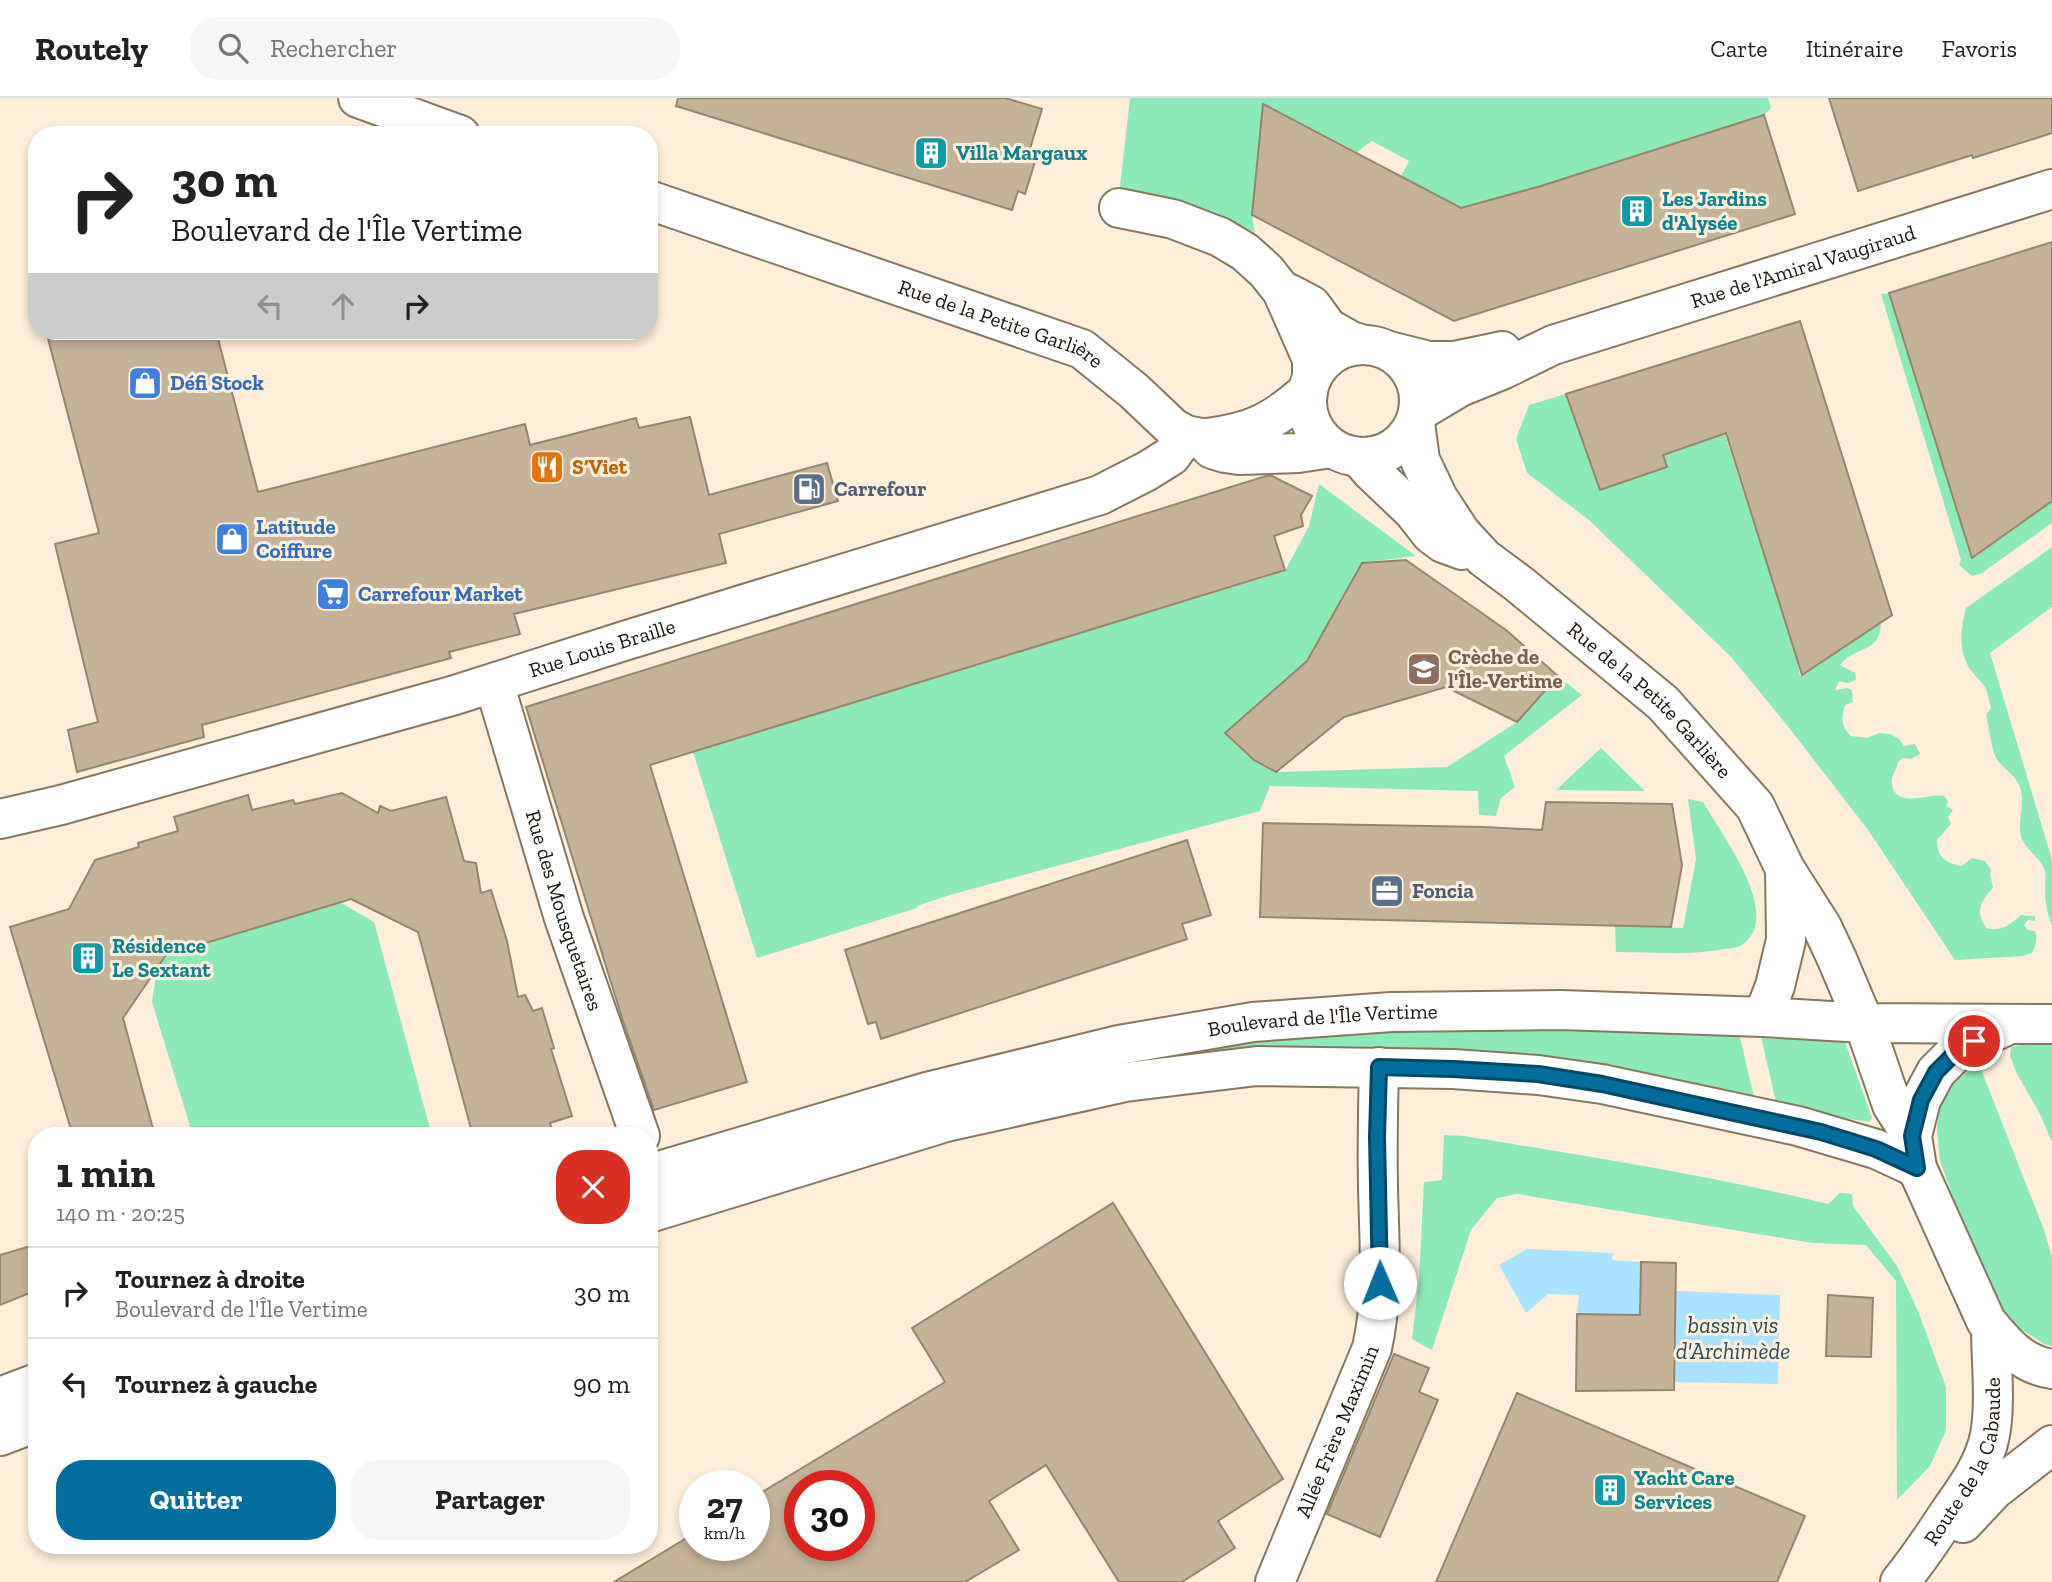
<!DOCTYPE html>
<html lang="fr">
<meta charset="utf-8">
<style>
body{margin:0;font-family:"Zilla Slab",serif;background:#f6f6f6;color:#222;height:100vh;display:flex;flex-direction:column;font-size:26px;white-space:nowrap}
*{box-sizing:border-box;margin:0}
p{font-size:23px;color:#767676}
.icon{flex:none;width:38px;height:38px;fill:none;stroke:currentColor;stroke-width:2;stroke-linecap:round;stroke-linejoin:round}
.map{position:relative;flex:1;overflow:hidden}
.side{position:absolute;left:28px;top:1029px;width:630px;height:427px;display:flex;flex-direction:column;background:#fff;border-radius:28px;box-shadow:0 4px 10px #0003}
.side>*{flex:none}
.banner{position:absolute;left:28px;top:28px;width:630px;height:214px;border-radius:28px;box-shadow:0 4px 10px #0003;background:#fff;color:#222;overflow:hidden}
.speed{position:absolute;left:679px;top:1372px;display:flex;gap:14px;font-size:35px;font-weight:700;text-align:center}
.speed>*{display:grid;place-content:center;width:91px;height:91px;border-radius:50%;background:#fff;box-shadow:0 4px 10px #0003;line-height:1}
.speed small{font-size:18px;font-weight:400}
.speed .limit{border:10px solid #d22;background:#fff;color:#111}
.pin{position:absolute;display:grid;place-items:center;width:60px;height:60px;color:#fff;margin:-30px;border:4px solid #fff;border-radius:50%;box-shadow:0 2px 7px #0007}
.me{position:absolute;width:77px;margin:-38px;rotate:359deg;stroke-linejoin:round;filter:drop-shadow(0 0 5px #0008)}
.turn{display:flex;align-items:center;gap:24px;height:147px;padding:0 28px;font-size:32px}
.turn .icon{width:91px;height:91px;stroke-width:2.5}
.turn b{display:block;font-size:49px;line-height:60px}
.lanes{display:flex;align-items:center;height:66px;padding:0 28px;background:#0003;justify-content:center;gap:35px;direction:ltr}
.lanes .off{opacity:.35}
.round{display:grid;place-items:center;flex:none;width:74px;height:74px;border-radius:28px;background:#f6f6f6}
.summary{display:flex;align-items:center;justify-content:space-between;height:119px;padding:0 28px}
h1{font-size:42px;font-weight:700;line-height:52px}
.button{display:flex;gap:14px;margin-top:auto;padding:14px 28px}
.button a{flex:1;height:80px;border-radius:28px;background:#036e9b;color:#fff;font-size:28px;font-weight:700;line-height:80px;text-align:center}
.button a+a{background:#f6f6f6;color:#222}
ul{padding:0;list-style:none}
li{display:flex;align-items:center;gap:21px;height:91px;padding:0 28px;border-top:2px solid #e0e0e0}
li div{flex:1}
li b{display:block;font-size:26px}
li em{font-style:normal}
header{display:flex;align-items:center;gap:42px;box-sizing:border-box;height:98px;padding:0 35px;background:#fff;border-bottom:2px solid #e0e0e0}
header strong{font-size:33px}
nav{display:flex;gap:38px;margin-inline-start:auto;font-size:24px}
.search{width:490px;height:63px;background:#f6f6f6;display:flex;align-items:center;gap:18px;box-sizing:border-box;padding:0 24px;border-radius:28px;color:#767676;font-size:26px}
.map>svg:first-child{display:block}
.green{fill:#8ee9b8}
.water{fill:#abe2fd}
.building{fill:#c4b299;stroke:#97866e;stroke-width:2;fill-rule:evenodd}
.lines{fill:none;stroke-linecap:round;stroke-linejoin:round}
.street-casing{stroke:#88775f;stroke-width:42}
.secondary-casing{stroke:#88775f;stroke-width:42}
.street{stroke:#fff;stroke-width:38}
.secondary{stroke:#fff;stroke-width:38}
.route-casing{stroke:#024865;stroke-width:18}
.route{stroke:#036e9b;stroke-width:12}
.labels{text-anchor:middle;stroke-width:6;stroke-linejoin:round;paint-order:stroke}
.culture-label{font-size:21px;font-weight:bold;fill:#0d838f;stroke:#feeeda;text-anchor:start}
.street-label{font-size:21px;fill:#1c150c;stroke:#feeeda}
.shop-label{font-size:21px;font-weight:bold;fill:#366cbe;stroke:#feeeda;text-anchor:start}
.food-label{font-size:21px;font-weight:bold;fill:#c56008;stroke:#feeeda;text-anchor:start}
.service-label{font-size:21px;font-weight:bold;fill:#4e5e75;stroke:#feeeda;text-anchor:start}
.education-label{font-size:21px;font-weight:bold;fill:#785e54;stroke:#feeeda;text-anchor:start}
.water-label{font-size:23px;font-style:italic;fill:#265063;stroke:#feeeda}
</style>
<header>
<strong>Routely</strong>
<div class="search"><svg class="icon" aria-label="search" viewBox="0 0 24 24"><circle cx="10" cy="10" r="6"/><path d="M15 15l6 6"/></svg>Rechercher</div>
<nav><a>Carte</a><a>Itinéraire</a><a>Favoris</a></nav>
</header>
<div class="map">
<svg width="2052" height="1484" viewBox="0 0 2052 1484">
<rect width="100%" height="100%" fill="#feeeda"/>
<!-- green -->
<g class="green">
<polygon points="1130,0 1768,0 1771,10 1764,17 1601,68 1603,77 1537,90 1461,110 1401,78 1409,63 1372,43 1357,54 1264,6 1252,117 1255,135 1236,126 1120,89"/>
<polygon points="1889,195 1972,459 2052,403 2052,425 1982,475 1972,478 1959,467 1961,462 1881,196"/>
<path d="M1566,296L1601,392L1667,369L1663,357L1722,327L1797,562L1800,578L1881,524C1881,556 1856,547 1840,567L1855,575L1856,582L1848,585L1839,583L1835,592L1847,590L1852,592L1853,604L1845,607C1841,621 1841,628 1851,638L1867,640L1879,635L1890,636L1899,641L1904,648L1915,646L1920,656L1911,661L1903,660L1898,664C1897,672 1890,679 1892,687C1897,711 1928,695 1944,698L1948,703L1946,708L1953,712L1948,719L1951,726L1937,742C1937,760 1946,765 1962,768L1972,760L1985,763L1991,772L1990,776L1993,790C1980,803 1975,814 1986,830C2003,834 2009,827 2021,817L2035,818V823L2028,822L2024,827L2028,832L2035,833C2038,841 2036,847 2032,855L2023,858L1955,862L1868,732L1790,631L1732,560L1589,422L1527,375L1516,341L1529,307Z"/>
<polygon points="1319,386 1416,458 1361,465 1307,563 1225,635 1254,662 1277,674 1447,669 1517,624 1558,578 1582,597 1504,658 1515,689 1501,700 1496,718 1479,717 1478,693 1270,688 1260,713 950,797 917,808 917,810 757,860 693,654 1285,473 1309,428"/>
<path d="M2052,449V509L1990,555L2052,762V828C2047,816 2045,803 2045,790C2045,785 2046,779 2045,774C2041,758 2021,750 2020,733C2019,718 2025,705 2020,689C2015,676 2003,671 1996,660C1990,647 1990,631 1986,617L1991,610C1989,603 1988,595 1985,589C1980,581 1971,575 1967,566C1958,548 1961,529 1966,510Z"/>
<polygon points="1601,650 1645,693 1556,692"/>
<path d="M1688,701L1703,704C1720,734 1787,821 1740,848C1736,850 1729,850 1724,851C1689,858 1651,854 1616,854L1615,828L1683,830L1696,761Z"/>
<polygon points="333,800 374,824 432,1038 193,1038 152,904 157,871 152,868 162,852 182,852 334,806"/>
<polygon points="1348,929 1738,931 1756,1008 1497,963 1063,971"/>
<polygon points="1760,934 1844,941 1872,1020 1869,1024 1777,1009"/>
<polygon points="2027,945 2052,946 2052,1044 2040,1016 2016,974 2010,958 2011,949"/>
<polygon points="1979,966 2044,1132 2052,1159 2052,1248 2046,1247 2019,1230 2000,1207 1955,1104 1940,1063 1937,1033 1938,1005 1949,987"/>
<path d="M1444,1037L1464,1038C1586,1058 1708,1077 1828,1106L1840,1095L1852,1096L1853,1108L1897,1168L1918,1213L1946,1289V1332L1930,1368L1897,1402L1896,1183L1866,1147L1812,1145L1517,1096L1497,1100L1471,1132L1432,1252L1412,1241L1419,1182L1424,1084L1442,1082Z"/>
</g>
<!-- water -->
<g class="water">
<polygon points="1527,1151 1613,1155 1612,1162 1641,1164 1640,1217 1577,1216 1579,1197 1548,1196 1526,1215 1499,1167"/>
<polygon points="1676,1193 1780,1197 1778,1286 1675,1284"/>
</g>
<!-- building -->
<g class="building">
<polygon points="678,0 1005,0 1042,11 1029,54 1037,57 1025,96 1018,93 1012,112 676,8"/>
<polygon points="1829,0 2052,0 2052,35 1973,60 1972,57 1858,93"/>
<polygon points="1263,6 1461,110 1541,88 1764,17 1795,116 1454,223 1252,117"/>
<polygon points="2052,144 2052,403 1972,460 1889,195"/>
<polygon points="1800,223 1892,517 1802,577 1726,335 1663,357 1667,369 1600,392 1566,296"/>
<polygon points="46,233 216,233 258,394 525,326 530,347 636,320 639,330 690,319 709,397 827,365 838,403 719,436 726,465 514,516 520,536 449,554 451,560 202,627 204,639 77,674 68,632 98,624 55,446 99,435"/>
<polygon points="1266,378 1272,378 1312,398 1301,417 1303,428 1274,438 1285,472 650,667 747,984 654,1012 622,920 526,609"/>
<polygon points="1406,462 1506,532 1558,578 1517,624 1446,589 1344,619 1276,674 1254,662 1225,635 1307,563 1362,465"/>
<polygon points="342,695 378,715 380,708 391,713 446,699 464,763 476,765 481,795 491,792 507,843 518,899 525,897 533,913 542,910 554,950 551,951 572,1018 550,1025 554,1038 473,1038 418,834 351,801 166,857 123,920 155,1038 73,1038 10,829 69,811 95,762 139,749 138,745 178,733 174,719 248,697 252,712 293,702 295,706"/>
<polygon points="1546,704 1672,706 1682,767 1671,829 1260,819 1263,725 1484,729 1542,732"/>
<polygon points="1187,742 1211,817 1182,826 1187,841 881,941 876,924 868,926 845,852"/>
<path d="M1113,1105L1283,1381L1218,1423L1235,1450L1182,1484H1119L1046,1367L989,1403L1019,1452L965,1484H614L695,1435V1447H754V1399L945,1284L912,1230ZM800,1388H859V1447H800Z"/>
<polygon points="37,1146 37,1192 0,1207 0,1157"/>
<polygon points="1641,1164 1676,1165 1674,1292 1576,1293 1577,1216 1640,1217"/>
<polygon points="1828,1197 1873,1200 1871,1259 1826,1258"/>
<polygon points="1394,1256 1429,1270 1419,1294 1438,1302 1380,1439 1327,1416"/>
<polygon points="1517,1295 1805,1418 1777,1484 1436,1484"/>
</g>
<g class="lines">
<!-- street casing -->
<g class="street-casing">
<g id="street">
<polyline points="1119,110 1173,121 1220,139 1245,154 1266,173 1282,193 1312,261 1312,280"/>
<polyline points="1290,196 1311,207 1328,230 1351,243 1364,247"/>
<polyline points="1389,253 1429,263 1454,263 1502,253"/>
<path id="s1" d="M1418,314L1460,289L1504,271L1553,247L2052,91"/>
<path id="s2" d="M494,585L564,820L640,1038"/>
<path id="s3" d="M0,721L61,707L455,597L624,543L1100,397L1147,373L1171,358L1186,337"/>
<polyline points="1963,1425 1994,1392 2052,1347"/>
<path id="s4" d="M1275,1484L1372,1250C1384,1197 1379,1142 1378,1088C1377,1048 1378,1009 1379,969"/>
<path id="s5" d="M1900,1484C1917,1463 1932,1441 1947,1418C1964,1393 1984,1368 1990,1337C1996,1303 1991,1264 1991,1229"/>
</g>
</g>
<!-- secondary casing -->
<g class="secondary-casing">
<g id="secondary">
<polyline points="358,0 460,37"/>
<path id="s6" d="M649,102L1082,251L1134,293L1173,330L1186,337L1201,340L1212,351L1225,355L1239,357L1298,355L1331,350"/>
<circle cx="1363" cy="303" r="56"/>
<path id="s7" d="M1415,325L1420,362L1438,400L1461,435L1484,460L1519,486L1663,605L1755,708L1785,771L1822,829L1837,861L1864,925L1892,1007L1912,1038"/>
<path d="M1207,340C1253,334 1273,324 1308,293"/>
<polyline points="1359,359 1371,373 1413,413 1431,436 1443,445 1462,452"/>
<polyline points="1763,919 1775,888 1786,842 1785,771"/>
<path d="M2004,929L1982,939L1956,954L1936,974L1921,1002L1912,1038L1917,1070L1986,1223C2004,1245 2022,1267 2052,1271"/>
<path id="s8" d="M649,1076L927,994L1119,947L1253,924L1391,914L1561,912L1763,919L1864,925L2052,926"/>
<polyline points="649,1115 946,1024 1125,984 1257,968 1453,971 1538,977 1602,986 1798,1028 1876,1051 1917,1070"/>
<polyline points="0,1299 37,1285"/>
<polyline points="0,1338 37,1324"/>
</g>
</g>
<!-- street -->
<use href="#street" class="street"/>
<!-- secondary -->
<use href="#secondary" class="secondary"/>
</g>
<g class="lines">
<!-- route casing -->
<g class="route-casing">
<polyline id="route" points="1380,1185 1377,1039 1379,969 1453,971 1538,976 1602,986 1821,1034 1876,1051 1917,1070 1912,1038 1921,1002 1936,974 1956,954 1974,943"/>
</g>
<!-- route -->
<use href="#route" class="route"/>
</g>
<!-- icons -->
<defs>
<g id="building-square" transform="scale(1.75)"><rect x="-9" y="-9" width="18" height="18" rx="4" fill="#0f9aa8" stroke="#feeeda"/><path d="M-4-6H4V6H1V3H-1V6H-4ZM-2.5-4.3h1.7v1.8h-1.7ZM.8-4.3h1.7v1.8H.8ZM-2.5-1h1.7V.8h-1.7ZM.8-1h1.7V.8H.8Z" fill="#fff"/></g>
<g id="shop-square" transform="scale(1.75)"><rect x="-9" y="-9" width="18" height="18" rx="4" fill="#3f7fe0" stroke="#feeeda"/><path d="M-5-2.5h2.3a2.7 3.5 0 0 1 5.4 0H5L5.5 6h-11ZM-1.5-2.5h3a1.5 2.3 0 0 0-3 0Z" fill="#fff"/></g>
<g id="restaurant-square" transform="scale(1.75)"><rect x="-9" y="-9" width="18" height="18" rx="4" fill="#e8710a" stroke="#feeeda"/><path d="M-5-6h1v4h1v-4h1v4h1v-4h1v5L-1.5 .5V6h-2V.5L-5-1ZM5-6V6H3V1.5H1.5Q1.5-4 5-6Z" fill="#fff"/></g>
<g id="fuel-square" transform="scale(1.75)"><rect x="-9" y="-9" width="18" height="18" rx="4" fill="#5c6f8a" stroke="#feeeda"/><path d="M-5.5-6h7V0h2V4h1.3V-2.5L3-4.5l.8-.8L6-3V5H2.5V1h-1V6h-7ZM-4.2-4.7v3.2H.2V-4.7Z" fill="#fff"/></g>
<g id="supermarket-square" transform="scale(1.75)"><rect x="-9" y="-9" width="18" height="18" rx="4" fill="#3f7fe0" stroke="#feeeda"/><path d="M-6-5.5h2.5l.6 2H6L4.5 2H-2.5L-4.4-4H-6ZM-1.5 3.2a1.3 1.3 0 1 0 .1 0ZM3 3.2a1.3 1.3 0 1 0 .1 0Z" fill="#fff"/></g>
<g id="school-square" transform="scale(1.75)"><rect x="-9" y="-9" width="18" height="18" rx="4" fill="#8d6e63" stroke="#feeeda"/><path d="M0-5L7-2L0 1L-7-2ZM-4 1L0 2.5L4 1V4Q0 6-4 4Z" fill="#fff"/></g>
<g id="office-square" transform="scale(1.75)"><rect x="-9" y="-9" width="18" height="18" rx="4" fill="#5c6f8a" stroke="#feeeda"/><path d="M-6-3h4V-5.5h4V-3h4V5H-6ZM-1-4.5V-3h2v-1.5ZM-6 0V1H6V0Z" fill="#fff"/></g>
</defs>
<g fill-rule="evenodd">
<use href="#building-square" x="931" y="55"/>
<use href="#building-square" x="1637" y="113"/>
<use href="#shop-square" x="145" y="285"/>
<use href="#restaurant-square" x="547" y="369"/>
<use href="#fuel-square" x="809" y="391"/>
<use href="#shop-square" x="232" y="441"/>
<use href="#supermarket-square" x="333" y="496"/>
<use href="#school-square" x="1424" y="571"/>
<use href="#office-square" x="1387" y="793"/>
<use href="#building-square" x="88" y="860"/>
<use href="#building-square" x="1610" y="1392"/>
</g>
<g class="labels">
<!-- culture labels -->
<g class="culture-label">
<text x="956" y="62">Villa Margaux</text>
<text x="1662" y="108">Les Jardins<tspan x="1662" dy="24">d'Alysée</tspan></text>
<text x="112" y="855">Résidence<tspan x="112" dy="24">Le Sextant</tspan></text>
<text x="1634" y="1387">Yacht Care<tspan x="1634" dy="24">Services</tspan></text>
</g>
<!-- street labels -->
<g class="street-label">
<text dy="7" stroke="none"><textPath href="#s1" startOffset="413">Rue de l'Amiral Vaugiraud</textPath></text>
<text dy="7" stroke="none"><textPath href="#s6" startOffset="373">Rue de la Petite Garlière</textPath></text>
<text dy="7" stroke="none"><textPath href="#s3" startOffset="626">Rue Louis Braille</textPath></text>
<text dy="7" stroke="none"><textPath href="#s7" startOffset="374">Rue de la Petite Garlière</textPath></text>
<text dy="7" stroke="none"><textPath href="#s2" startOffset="238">Rue des Mousquetaires</textPath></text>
<text dy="7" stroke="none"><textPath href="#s8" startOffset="693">Boulevard de l'Île Vertime</textPath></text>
<text dy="7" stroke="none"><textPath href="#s4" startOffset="163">Allée Frère Maximin</textPath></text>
<text dy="7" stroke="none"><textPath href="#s5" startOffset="140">Route de la Cabaude</textPath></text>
</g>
<!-- shop labels -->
<g class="shop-label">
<text x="170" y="292">Défi Stock</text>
<text x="256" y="436">Latitude<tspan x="256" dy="24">Coiffure</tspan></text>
<text x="358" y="503">Carrefour Market</text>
</g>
<!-- food labels -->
<g class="food-label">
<text x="572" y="376">S‘Viet</text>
</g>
<!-- service labels -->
<g class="service-label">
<text x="834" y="398">Carrefour</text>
<text x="1412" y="800">Foncia</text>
</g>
<!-- education labels -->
<g class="education-label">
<text x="1448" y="566">Crèche de<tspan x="1448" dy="24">l'Île-Vertime</tspan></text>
</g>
<!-- water labels -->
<g class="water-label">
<text x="1733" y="1235">bassin vis<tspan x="1733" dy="26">d'Archimède</tspan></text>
</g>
</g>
</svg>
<div class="speed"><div>27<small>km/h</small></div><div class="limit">30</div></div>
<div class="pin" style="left:1974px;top:943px;background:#d93025"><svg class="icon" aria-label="arrive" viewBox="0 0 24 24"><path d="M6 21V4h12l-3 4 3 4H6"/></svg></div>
<svg class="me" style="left:1380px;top:1185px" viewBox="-20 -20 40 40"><circle r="19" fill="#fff"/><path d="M0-13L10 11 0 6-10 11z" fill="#036e9b"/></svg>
<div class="banner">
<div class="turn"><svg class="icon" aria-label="right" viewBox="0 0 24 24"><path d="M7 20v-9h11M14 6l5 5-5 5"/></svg><div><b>30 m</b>Boulevard de l'Île Vertime</div></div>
<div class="lanes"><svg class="icon off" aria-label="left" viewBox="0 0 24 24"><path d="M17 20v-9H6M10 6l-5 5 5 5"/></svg><svg class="icon off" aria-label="ahead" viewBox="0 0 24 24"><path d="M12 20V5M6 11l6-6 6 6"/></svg><svg class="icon" aria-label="right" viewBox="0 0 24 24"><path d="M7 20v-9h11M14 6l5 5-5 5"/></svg></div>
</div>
<section class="side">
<div class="summary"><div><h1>1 min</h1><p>140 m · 20:25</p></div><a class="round" style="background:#d93025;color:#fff"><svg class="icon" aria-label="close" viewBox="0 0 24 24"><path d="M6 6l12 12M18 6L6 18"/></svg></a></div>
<ul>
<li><svg class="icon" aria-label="right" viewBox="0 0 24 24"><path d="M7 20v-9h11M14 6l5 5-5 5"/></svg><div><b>Tournez à droite</b><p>Boulevard de l'Île Vertime</p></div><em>30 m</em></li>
<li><svg class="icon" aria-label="left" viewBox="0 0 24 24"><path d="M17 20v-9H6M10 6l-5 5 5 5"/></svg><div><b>Tournez à gauche</b></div><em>90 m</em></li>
</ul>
<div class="button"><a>Quitter</a><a>Partager</a></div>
</section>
</div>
